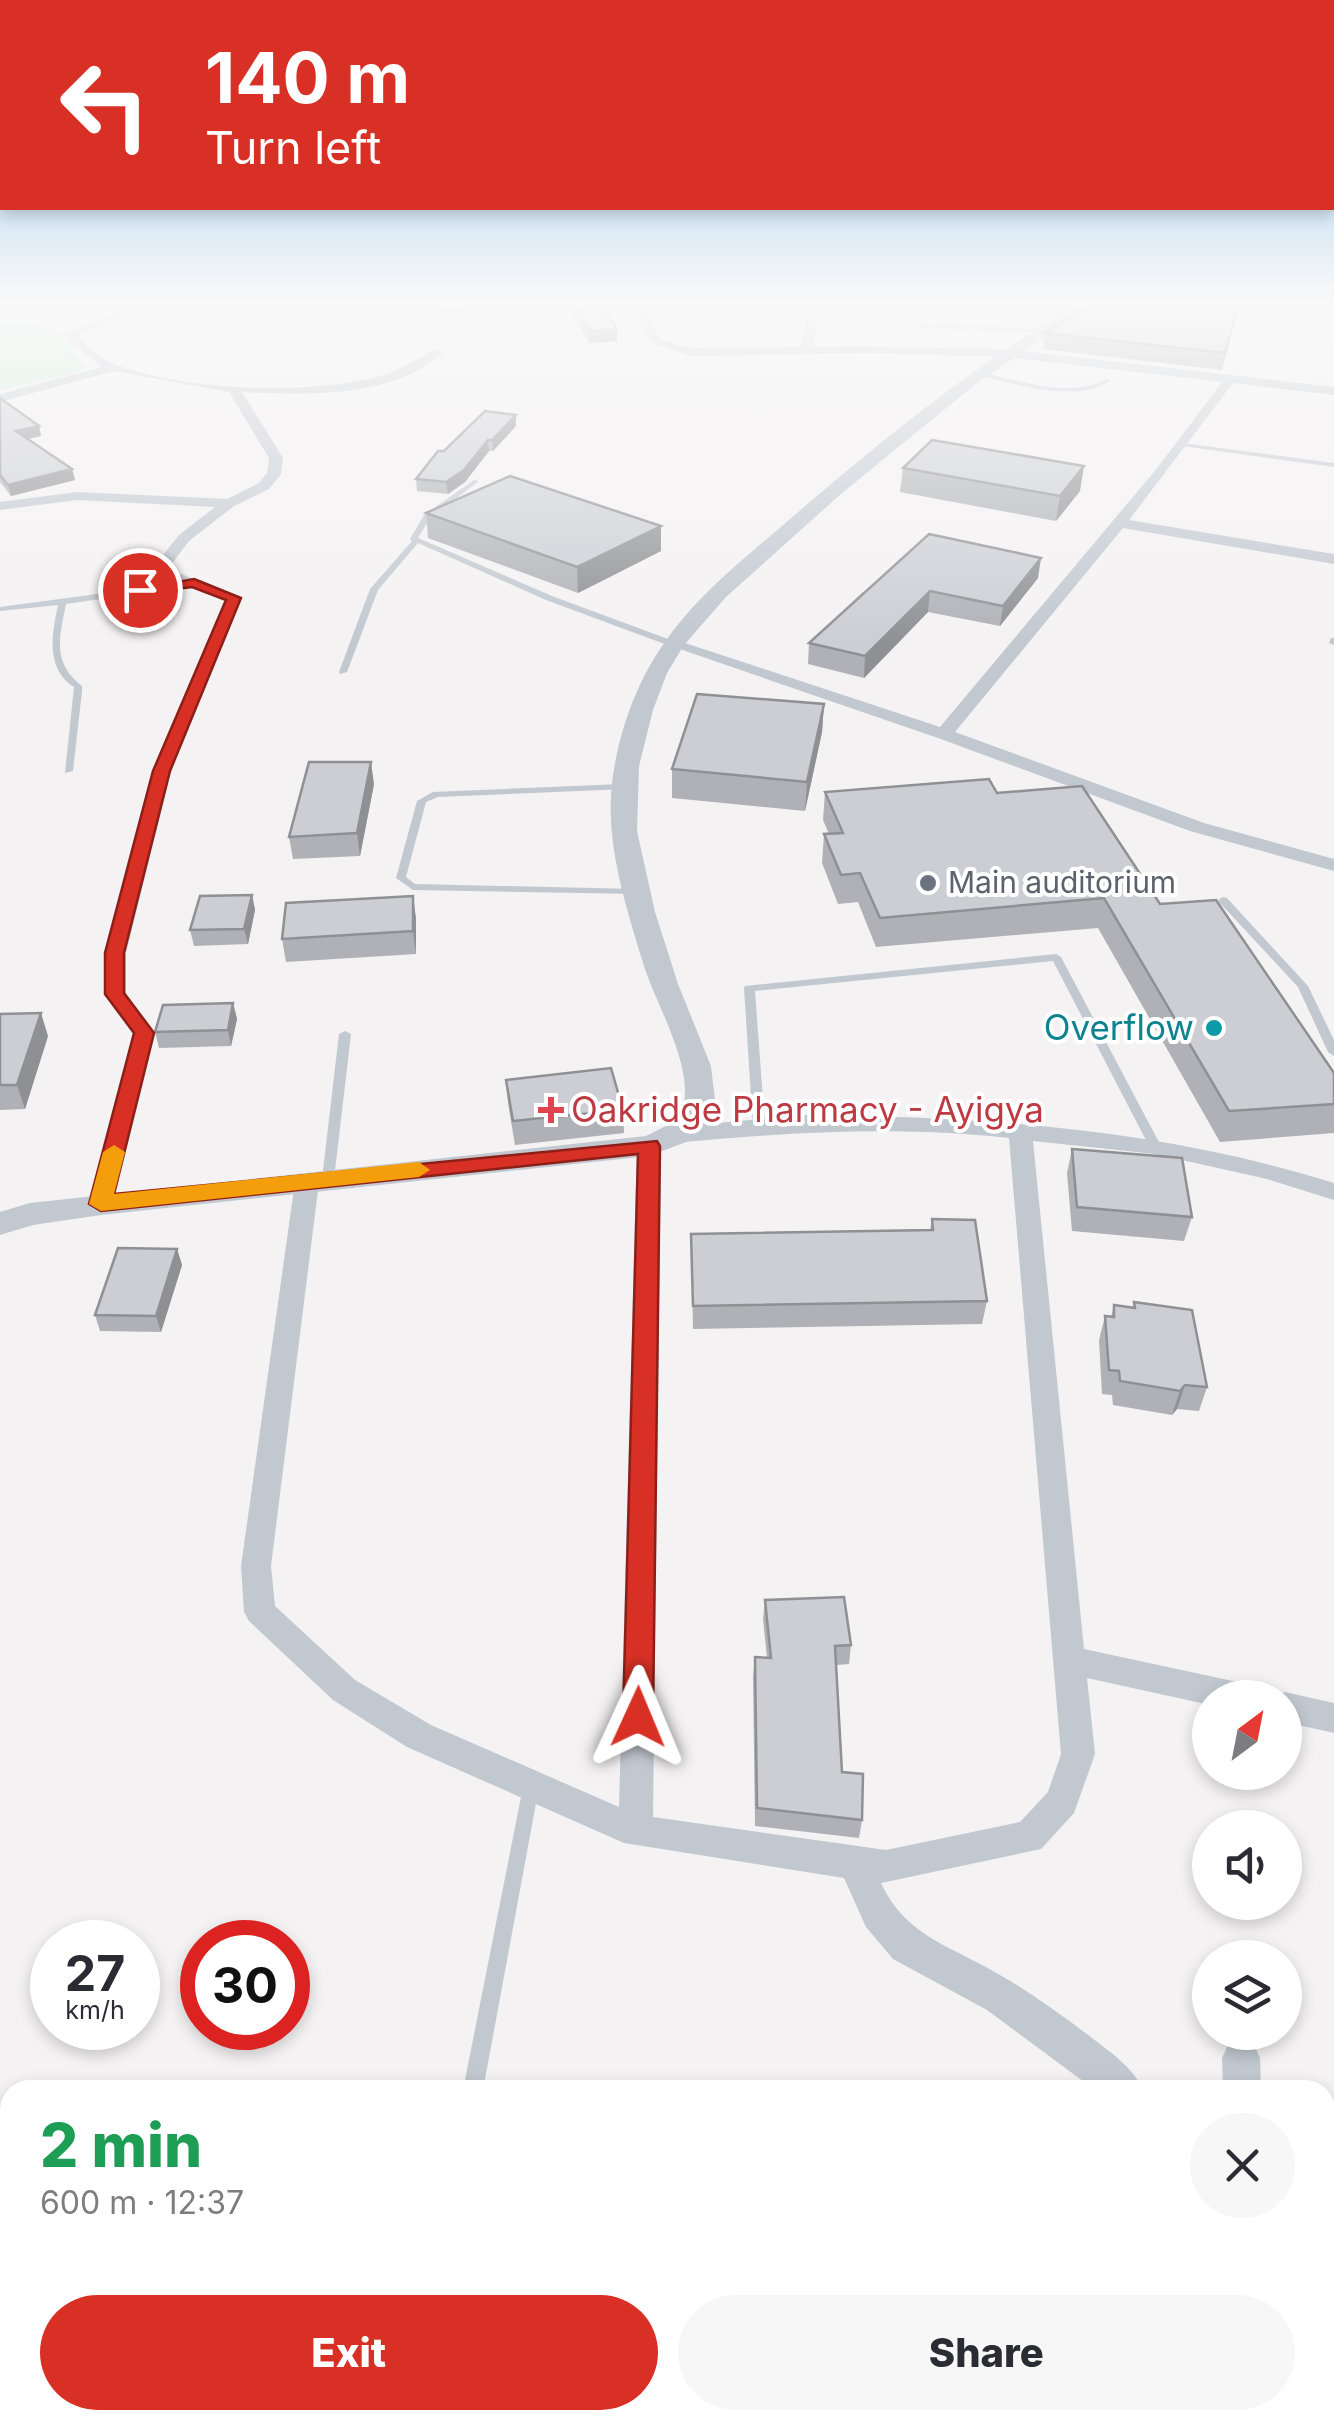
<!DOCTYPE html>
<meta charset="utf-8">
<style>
body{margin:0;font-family:Inter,sans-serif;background:#f7f7f7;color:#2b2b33;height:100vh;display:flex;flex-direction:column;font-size:38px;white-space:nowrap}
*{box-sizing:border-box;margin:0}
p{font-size:32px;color:#7c7c81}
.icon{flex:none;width:55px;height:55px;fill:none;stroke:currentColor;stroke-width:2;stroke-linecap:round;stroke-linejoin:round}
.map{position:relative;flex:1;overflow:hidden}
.side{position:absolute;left:0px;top:2080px;width:1335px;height:350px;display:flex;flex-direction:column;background:#fff;border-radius:30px 30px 0 0;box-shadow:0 5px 15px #0003}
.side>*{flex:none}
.guide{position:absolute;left:0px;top:0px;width:1335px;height:210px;box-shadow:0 5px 15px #0003;background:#d93025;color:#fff;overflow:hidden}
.needle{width:65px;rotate:32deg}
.buttons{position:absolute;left:1192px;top:1680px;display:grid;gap:20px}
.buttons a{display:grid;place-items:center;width:110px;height:110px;border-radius:50%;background:#fff;box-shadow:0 5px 15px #0003;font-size:50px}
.speed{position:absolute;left:30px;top:1920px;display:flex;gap:20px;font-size:50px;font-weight:700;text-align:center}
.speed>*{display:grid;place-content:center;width:130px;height:130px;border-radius:50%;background:#fff;box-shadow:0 5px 15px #0003;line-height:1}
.speed small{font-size:25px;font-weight:400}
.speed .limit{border:15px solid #d22;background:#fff;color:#111}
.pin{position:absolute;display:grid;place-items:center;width:85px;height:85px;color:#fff;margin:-42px;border:5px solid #fff;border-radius:50%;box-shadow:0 2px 10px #0007}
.me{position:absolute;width:110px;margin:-55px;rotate:1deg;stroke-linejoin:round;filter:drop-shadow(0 0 8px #0008)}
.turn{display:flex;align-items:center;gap:35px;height:210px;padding:0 40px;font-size:45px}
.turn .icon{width:130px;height:130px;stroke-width:2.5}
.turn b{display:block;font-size:70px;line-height:85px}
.round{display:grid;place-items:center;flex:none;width:105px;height:105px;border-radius:52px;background:#f7f7f7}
.overview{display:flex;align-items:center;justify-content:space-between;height:170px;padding:0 40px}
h1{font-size:60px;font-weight:800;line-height:75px;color:#1e9e55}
.cta{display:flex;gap:20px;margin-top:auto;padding:20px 40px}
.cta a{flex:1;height:115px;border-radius:60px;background:#d93025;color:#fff;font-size:40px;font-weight:800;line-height:115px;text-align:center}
.cta a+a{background:#f7f7f7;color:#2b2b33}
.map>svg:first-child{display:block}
.green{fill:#c4eed8}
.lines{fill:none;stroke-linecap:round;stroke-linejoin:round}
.service{fill:#c1c8d0;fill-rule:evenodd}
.minor{fill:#c1c8d0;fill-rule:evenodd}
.tertiary{fill:#c1c8d0;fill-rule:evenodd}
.wall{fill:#afb1b6}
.shaded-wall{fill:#8f9094}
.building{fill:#ccced4;stroke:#8f9094;stroke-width:2.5}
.route{fill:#d93025;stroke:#8d1f18;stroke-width:2.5}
.slow{fill:#f59e0b}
.worship-dot{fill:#6b7280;stroke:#fff;stroke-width:4}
.culture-dot{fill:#0f9aa8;stroke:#fff;stroke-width:4}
.health-dot{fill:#e0444e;stroke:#fff;stroke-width:4}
.labels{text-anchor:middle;stroke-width:8;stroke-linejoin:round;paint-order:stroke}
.far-worship-label{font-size:30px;fill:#5b616d;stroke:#fff;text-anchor:start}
.culture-label{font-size:35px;fill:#0d838f;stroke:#fff;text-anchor:end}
.health-label{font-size:35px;fill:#be3a42;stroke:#fff;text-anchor:start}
</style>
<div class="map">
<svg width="1334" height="2430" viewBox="0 0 1334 2430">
<rect width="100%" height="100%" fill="#f4f2f2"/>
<!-- green -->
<polygon class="green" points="0,306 22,309 75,346 70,353 86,366 78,372 0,390"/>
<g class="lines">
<!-- service -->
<g class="service">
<polygon points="922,324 1043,329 1046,331 1043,333 920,327"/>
<path d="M976,371C1013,379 1071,400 1106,379L1111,380C1076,405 1013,383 974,374Z"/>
<polygon points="1183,443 1334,463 1334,467 1181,446 1181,444"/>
<polygon points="474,480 479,481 430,518 418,538 552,596 676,642 676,646 670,646 546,600 418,543 378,590 347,672 340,674 339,672 370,589 412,541 410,539 424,515"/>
<path d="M194,581H197V585L66,604C59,639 52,662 82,686V691L73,771L65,773L74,687C45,668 52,634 58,605L0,611V607Z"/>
<polygon points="1331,638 1334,638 1334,645 1329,643"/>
<polygon points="623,784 626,785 626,789 438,797 426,802 406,877 415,884 636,889 640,890 640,894 413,890 396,878 417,801 433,792"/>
<polygon points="1223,897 1227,898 1308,986 1334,1040 1334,1056 1328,1052 1298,987 1219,902 1218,900"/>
<polygon points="1056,954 1061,957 1161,1146 1159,1149 1151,1149 1149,1146 1053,961 755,991 765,1127 759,1131 753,1127 744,988 745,986"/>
<polygon points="345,1031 351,1034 334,1179 328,1183 322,1179 339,1034"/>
<polygon points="531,1779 537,1781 539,1787 483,2090 463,2090 523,1787 525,1781"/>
</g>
<!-- minor -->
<g class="minor">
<path d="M130,306H145L77,336C88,347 100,358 114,364C183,391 297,394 369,379C393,374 412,363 433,350L443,353C391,399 307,395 242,392L283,458L281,474L269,489L234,506L189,541L171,565L176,572L242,598L171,771L126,953V994L155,1033L113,1204L101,1213L89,1204L133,1033L104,994V953L153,771L225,600L166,578L155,565L179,535L215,507L77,500L0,510V502L77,492L227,499L259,483L267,473L269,458L229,392L114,371L0,402V394L102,367L63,335Z"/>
<polygon points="628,306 639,306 661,339 691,348 801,347 808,306 820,306 813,346 1006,349 1334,387 1334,395 1233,383 1129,520 1334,554 1334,564 1123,528 955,732 1204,823 1334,859 1334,871 1190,831 938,738 665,644 679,641 940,727 1158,467 1222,382 1006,357 868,353 690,356 653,343"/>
<path d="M807,1115C988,1117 1160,1129 1334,1183V1200L1267,1179L1155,1154L1033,1141L1084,1649L1242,1683L1253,1688L1258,1698H1210V1705L1087,1678L1095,1754L1074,1813L1041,1849L881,1883C905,1935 948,1945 993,1971C1029,1991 1063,2016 1096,2041C1114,2055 1134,2069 1143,2090H1095L987,2010L893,1959L866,1927L844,1878L624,1843L407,1747L333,1700L249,1621L244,1612L241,1566L295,1182L307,1174L319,1182L271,1566L275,1606L355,1680L431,1725L619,1807L637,1146L649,1138L661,1146L653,1817L886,1850L1020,1822L1048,1792L1061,1754L1009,1138C900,1126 793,1132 684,1142L672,1134L684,1126Z"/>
<polygon points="1285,1692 1334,1703 1334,1733 1285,1722 1285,1698 1273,1698"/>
<polygon points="1241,2039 1254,2045 1260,2058 1261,2090 1223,2090 1222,2058 1228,2045"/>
<polygon points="0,2316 10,2317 10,2359 0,2358"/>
<polygon points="526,2420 602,2420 606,2430 530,2430"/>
<polygon points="1233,2420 1277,2420 1278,2430 1234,2430"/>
</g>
<!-- tertiary -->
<path class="tertiary" d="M1074,306H1092L977,383L842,493L726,597L684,645L667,673L653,710L639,766L637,831L655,912L678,984L711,1066L715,1100L709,1121L694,1139L649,1156L101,1215L33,1225L0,1235V1212L30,1203L646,1136L678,1120C702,1080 658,1009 645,969C627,910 605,845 612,783C618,734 636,682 665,642C698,594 746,557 789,520C880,441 971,368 1074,306Z"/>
</g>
<!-- wall -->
<g class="wall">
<polygon points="427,306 493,306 493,307 440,314"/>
<polygon points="567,306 600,306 617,329 617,341 589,343"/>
<polygon points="1238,306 1222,370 1043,349 1045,333"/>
<polygon points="0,398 39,426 41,436 28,439 72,469 75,480 11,496 0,482"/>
<polygon points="516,426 493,451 489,451 465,482 448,494 417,491 416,479 444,451"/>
<polygon points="903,468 1080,491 1056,521 900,492"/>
<polygon points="426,513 661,551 578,593 428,538"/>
<polygon points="1038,578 1000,626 928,612 864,678 808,664 809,643 863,592"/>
<polygon points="824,704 822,732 805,811 672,798 672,769"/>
<polygon points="374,784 360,856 293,859 289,837"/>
<polygon points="825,792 997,793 1160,904 1334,1073 1334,1133 1220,1142 1098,928 876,947 858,902 838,904 822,863 824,834 829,834 823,820"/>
<polygon points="252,895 255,910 248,944 194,946 190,930"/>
<polygon points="413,896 416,919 416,954 286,962 282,939"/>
<polygon points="233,1003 237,1019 231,1046 159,1048 155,1032"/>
<polygon points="0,1014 48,1036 25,1109 0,1110"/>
<polygon points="506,1080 623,1110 624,1133 515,1145 508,1103"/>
<polygon points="1072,1149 1192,1217 1184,1241 1072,1231 1067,1173"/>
<polygon points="932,1219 987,1301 982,1324 693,1329 691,1234 930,1230"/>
<polygon points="177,1249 182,1265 161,1332 100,1331 95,1315"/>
<polygon points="1134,1302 1207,1387 1199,1411 1177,1409 1172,1415 1113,1405 1112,1395 1102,1394 1099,1340 1105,1316 1111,1317 1114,1305 1133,1307"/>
<polygon points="765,1600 851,1645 849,1664 836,1665 842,1772 862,1820 859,1838 755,1826 753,1676 755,1657 767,1658 763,1619"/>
<polygon points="1286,2420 1325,2420 1334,2430 1285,2430"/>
</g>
<!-- shaded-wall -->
<g class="shaded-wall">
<polygon points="439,306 493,306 493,307 440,314"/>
<polygon points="617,329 617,341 589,343 589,331"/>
<polygon points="516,415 516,426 493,451 492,440"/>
<polygon points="39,426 41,436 18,441 16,431"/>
<polygon points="488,440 489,451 465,482 448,494 446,482"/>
<polygon points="1084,466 1080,491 1056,521 1060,496"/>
<polygon points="72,469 75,480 11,496 8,485"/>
<polygon points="661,526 661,551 578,593 577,567"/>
<polygon points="1041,558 1038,578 1000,626 1003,606"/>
<polygon points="930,591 928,612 864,678 865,656"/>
<polygon points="824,704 822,732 805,811 807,782"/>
<polygon points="371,762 374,784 360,856 357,833"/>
<polygon points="252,895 255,910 248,944 244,929"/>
<polygon points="413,896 416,919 416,954 413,931"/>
<polygon points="233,1003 237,1019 231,1046 228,1030"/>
<polygon points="41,1013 48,1036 25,1109 17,1085"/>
<polygon points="177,1249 182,1265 161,1332 156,1316"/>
<polygon points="1185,1385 1177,1409 1172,1415 1180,1391"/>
</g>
<!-- building -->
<g class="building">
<polygon points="573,306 600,306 605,310 617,329 589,331"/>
<polygon points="1086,306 1238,306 1225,353 1045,333"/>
<polygon points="0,398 39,426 16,431 72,469 8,485 0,475"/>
<polygon points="485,411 516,415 492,440 488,440 464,470 446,482 416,479 438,451 444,451"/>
<polygon points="932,440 1084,466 1060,496 903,468"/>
<polygon points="510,476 661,526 577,567 426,513"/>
<polygon points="929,534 1041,558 1003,606 930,591 865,656 809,643"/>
<polygon points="697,694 824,704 807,782 672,769"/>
<polygon points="309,762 371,762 357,833 289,837"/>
<polygon points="989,779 997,793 1082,786 1160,904 1216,900 1334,1073 1334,1104 1229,1111 1104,898 880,918 860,873 841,875 824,834 843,833 825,792"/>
<polygon points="252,895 244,929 190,930 200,896"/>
<polygon points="413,896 413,931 282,939 286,903"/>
<polygon points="233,1003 228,1030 155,1032 163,1005"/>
<polygon points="41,1013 17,1085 0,1085 0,1014"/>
<polygon points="611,1068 623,1110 513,1121 506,1080"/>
<polygon points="1072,1149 1182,1158 1192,1217 1077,1207"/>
<polygon points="932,1219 975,1220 987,1301 693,1306 691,1234 933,1230"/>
<polygon points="118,1248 177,1249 156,1316 95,1315"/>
<polygon points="1134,1302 1192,1310 1207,1387 1185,1385 1180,1391 1120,1381 1119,1371 1109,1370 1105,1316 1114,1317 1114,1305 1135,1308"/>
<polygon points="844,1597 851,1645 835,1646 842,1772 863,1774 862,1820 757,1808 755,1657 771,1658 765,1600"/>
<polygon points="1325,2332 1334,2335 1334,2430 1299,2430 1300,2420 1325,2420"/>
</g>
<!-- sky -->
<linearGradient id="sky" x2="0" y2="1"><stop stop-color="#86bfe8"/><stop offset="0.47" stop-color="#faf9f9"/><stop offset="1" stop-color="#faf9f9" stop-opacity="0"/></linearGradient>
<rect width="1334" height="646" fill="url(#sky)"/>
<!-- route -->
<polygon class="route" points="194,579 241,598 170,771 124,953 124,993 154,1033 114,1194 657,1141 660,1146 653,1717 648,1727 638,1730 627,1727 623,1717 638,1154 101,1211 89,1204 134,1033 105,994 105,953 153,771 226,600 192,587 140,594 132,590"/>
<!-- slow -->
<polygon class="slow" points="114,1145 125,1152 114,1194 419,1162 430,1170 419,1177 101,1211 89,1204 103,1152"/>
<!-- markers -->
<circle class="worship-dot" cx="928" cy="883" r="10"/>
<circle class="culture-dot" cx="1214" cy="1028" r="10"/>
<path class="health-dot" d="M546 1095h10v10h10v10h-10v10h-10v-10h-10v-10h10z"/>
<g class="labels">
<!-- far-worship labels -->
<g class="far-worship-label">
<text x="948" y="893">Main auditorium</text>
</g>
<!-- culture labels -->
<g class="culture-label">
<text x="1194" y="1040">Overflow</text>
</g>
<!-- health labels -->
<g class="health-label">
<text x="571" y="1122">Oakridge Pharmacy - Ayigya</text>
</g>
</g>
</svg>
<div class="buttons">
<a><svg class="needle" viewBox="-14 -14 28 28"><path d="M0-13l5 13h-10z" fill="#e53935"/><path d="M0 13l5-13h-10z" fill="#7c7c81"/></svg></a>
<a><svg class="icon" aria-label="sound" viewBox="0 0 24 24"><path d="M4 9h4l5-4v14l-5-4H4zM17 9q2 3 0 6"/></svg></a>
<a><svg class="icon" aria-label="layers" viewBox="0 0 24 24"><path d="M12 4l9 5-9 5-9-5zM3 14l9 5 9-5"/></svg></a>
</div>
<div class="speed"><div>27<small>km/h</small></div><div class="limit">30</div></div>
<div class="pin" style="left:140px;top:590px;background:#d93025"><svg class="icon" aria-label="arrive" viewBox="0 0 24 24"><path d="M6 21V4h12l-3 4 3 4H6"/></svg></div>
<svg class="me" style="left:638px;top:1717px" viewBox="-20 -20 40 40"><path d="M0-17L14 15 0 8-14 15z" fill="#d93025" stroke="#fff" stroke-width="4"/></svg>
<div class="guide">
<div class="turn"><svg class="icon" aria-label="left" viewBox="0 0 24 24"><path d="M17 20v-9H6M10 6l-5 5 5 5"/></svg><div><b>140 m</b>Turn left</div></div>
</div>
<section class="side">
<div class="overview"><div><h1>2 min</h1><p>600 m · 12:37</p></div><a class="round"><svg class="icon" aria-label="close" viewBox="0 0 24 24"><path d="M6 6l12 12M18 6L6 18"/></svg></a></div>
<div class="cta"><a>Exit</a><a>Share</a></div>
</section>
</div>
